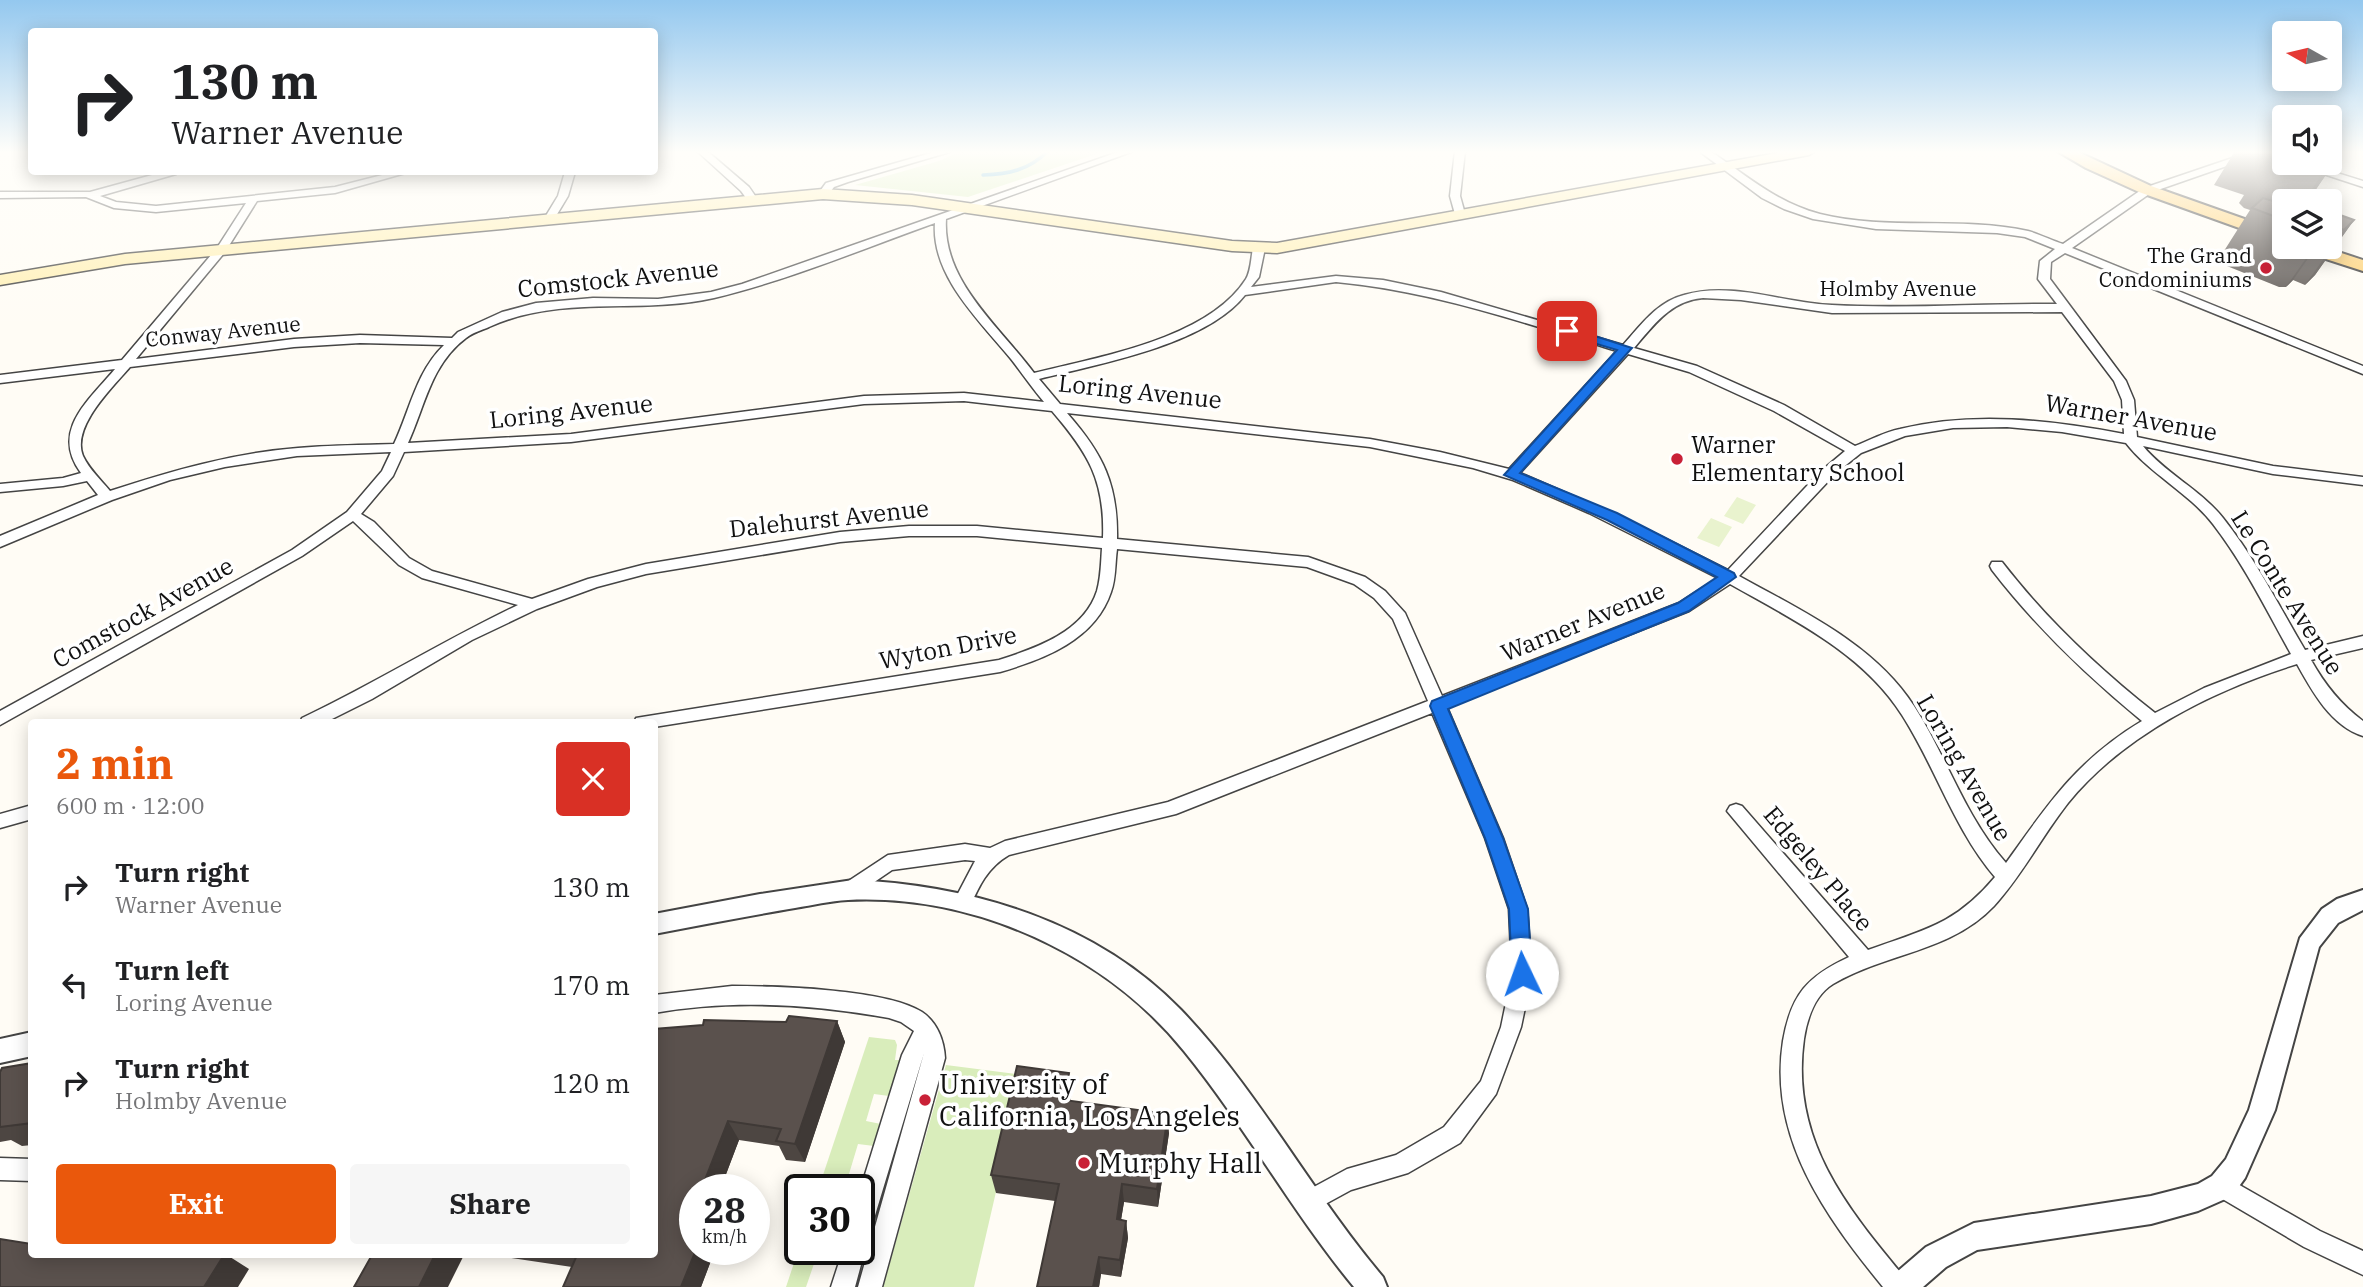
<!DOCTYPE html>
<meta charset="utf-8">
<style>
body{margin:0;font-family:"IBM Plex Serif",serif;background:#f6f6f6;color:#202124;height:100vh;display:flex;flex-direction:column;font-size:26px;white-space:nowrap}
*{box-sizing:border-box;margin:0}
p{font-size:23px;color:#757577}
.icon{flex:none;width:38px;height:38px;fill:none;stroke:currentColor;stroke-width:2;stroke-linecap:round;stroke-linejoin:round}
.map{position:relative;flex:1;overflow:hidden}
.drawer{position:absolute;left:28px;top:719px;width:630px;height:539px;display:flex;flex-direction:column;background:#fff;border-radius:7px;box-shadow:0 4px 18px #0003}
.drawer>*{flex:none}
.banner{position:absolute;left:28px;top:28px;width:630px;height:147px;border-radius:7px;box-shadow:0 4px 18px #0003;background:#fff;color:#202124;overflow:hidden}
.needle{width:46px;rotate:278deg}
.buttons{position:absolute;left:2272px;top:21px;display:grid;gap:14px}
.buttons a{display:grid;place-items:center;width:70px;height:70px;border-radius:7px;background:#fff;box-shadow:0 4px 18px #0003;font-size:35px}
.speed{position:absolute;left:679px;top:1174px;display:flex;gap:14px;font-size:35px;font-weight:700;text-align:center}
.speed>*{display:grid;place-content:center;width:91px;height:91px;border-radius:50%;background:#fff;box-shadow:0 4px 18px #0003;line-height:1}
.speed small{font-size:18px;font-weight:400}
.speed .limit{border:4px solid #111;border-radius:10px;background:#fff;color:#111}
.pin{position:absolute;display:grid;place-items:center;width:60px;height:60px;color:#fff;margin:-30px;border-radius:14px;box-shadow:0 4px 10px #0006}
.me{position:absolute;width:77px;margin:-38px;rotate:357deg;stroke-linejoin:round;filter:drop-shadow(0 0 5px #0008)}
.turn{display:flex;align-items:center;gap:24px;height:147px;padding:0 28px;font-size:32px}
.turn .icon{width:91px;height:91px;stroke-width:2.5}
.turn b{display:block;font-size:49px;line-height:60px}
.round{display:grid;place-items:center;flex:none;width:74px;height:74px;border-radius:7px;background:#f6f6f6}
.summary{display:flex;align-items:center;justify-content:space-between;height:119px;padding:0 28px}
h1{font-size:42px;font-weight:700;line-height:52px;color:#ea580c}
.action{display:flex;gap:14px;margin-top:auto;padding:14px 28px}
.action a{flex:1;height:80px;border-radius:7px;background:#ea580c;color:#fff;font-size:28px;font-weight:700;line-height:80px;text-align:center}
.action a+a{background:#f6f6f6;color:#202124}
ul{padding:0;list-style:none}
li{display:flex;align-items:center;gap:21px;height:98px;padding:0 28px}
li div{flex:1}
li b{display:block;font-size:26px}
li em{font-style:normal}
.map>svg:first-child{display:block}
.green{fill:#d9edbb}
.pitch{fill:#e9f3ce}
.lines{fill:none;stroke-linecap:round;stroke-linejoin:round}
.stream{stroke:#3aa4d4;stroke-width:3.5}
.minor-casing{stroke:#444;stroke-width:3}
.tertiary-casing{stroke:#444;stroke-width:4}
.secondary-casing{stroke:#333;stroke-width:3}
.primary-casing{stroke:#222;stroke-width:4}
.minor{fill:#fff;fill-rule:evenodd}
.tertiary{fill:#fff;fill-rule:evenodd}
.secondary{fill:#ffefb0;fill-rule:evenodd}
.primary{fill:#fecc66;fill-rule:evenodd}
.wall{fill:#4d4642}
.shaded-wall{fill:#3f3936}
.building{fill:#5a514d;stroke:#3f3936;stroke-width:2}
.route{fill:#1a73e8;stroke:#114b97;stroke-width:2}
.poi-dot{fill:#c92137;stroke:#fff;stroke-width:2.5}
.labels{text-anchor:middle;stroke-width:7;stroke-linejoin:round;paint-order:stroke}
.far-poi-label{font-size:21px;fill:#111;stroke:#fff;text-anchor:end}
.far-street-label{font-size:21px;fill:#111;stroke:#fff}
.street-label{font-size:24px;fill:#111;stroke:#fff}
.poi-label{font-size:24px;fill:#111;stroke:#fff;text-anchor:start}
.near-poi-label{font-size:28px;fill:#111;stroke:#fff;text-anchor:start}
</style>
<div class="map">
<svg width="2363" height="1287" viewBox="0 0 2363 1287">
<rect width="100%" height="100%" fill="#fffcf5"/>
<!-- green -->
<g class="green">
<polygon points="961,151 1105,151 968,197 855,185 939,161"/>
<polygon points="869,1037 895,1040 897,1045 895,1060 900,1060 889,1096 874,1094 866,1121 881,1124 874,1146 858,1144 849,1174 865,1177 859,1195 859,1190 818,1190"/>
<polygon points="946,1065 1023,1075 974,1287 883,1287"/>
<polygon points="800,1245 800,1250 842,1250 840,1258 817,1255 806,1287 786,1287"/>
</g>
<!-- pitch -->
<g class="pitch">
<polygon points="1737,497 1756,505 1743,524 1724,516"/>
<polygon points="1711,518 1732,527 1719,547 1697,538"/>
</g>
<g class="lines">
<!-- stream -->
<path class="stream" d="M983,175C1009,174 1029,170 1048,151"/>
<!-- minor casing -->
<g class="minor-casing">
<g id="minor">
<polygon points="697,151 707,151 749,187 758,200 757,202 749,202 741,191"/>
<polygon points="938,151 953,151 848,182 834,187 827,196 818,194 826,183"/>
<path d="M1121,151H1134L946,219C942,281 1000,327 1034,373C1098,357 1208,339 1246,279C1251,271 1251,258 1253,248L1259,245L1265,248L1259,277L1251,287L1336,276L1383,280L1441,292L1623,345C1641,325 1657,302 1684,295C1731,281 1784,303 1832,305C1907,309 1982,303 2057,304L2038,279L2040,261L2055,249L2025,237L1997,233L1876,229L1813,219L1784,209L1762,198L1699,151H1710C1746,175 1777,203 1820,214C1888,231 1960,216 2028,231C2039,234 2051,240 2063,244L2144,188L2253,151H2266L2264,153L2152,192L2072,248L2363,366V374L2065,253L2051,262L2050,279L2126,381L2134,400L2137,437L2273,466L2363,477V485L2273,474L2143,446C2166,474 2200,489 2223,518C2255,558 2279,606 2305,650L2363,636V648L2311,660C2325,685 2340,704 2363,721V736C2331,726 2312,691 2297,664C2214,690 2124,734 2068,803C2042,836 2023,874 1994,906C1951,952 1885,953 1833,984C1815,995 1807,1019 1804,1039C1790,1139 1846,1207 1906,1279L1910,1287H1883C1825,1216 1768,1137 1783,1041C1791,994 1808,976 1849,957L1727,811L1730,806L1736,804L1742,806L1868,950C1923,930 1955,925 1995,877C1954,829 1936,768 1902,715C1863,653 1792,619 1730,584L1689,611L1447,707L1503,838L1527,909L1532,974L1521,1027L1496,1094L1460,1143L1408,1173L1351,1190L1307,1214L1299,1211L1296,1203L1299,1195L1347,1169L1396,1155L1444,1127L1481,1081L1501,1027L1512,974L1509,909L1485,838L1432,713L1176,814L1009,855C987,868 979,886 969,909L962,911L955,909L953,903L975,861L965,860L892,870L851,898L844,896L842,890L844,884L888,855L965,844L990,848L1005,841L1168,802L1428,701L1393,619L1374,598L1354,584L1307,567L1117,549C1115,563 1116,579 1111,592C1095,640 1044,659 1000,672L654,727V723H634L636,718L642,717L999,660C1036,648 1084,632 1097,591C1101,577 1101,562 1102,548L977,536H909L840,542L646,574L597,587L537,609L472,640L372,699L324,723H300L302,718C376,683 444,640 518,605L422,578L399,565L353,521L302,556L0,725V711L292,550L347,512L382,471L391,452L297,456L225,467L170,480L112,500L0,547V536L98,495L87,481L63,486L0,492V484L63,478L81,473C50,431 88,401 115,369L0,383V375L122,360L217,248L246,203L156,212L114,208L86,197L0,198V192H90L163,172H177L176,174L100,196L116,202L156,206L335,187L394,172H409L335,193L257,201L225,252L136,359L294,339L360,335L452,338L458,332L502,312L536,303L593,298L658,299L711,292L742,284ZM935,223C931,276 980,321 1011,359C1022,373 1032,388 1044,402L964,393L864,396L571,434L408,443C425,406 431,364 466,338C472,333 482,330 489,327C561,294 639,315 714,298C789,280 862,249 935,223ZM1336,282C1433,291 1524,323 1617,351L1509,469L1440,452L1370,439L1060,404L1039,379C1098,364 1206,345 1245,295ZM1703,298L1741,300L1832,313L2062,312L2114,381L2122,400L2124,434C2052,420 1973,411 1900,429C1885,432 1870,440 1855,446L1784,405L1697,366L1634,348C1654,325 1670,301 1703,298ZM360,343L444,345C416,372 410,410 394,444C362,445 330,445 298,448C233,453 171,471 110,491C101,480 89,469 83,456C71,427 112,388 130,367L294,347ZM1628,354L1689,372L1774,411L1845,451L1820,472L1728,570L1626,519L1520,473ZM964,401L1052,411C1088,453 1105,480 1103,538L977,526H909L840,532L646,564L588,579L532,599L432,571L409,558L374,522L361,514L393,476L404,452L571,442L864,404ZM1067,413L1370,447L1473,468L1513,480L1589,513L1718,578L1679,603L1442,696L1405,613L1385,591L1365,577L1308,557L1117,539C1118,484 1103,454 1067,413ZM2007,427L2062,432L2126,443C2150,474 2188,492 2213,524C2244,564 2267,611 2291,654L2204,688L2155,713C2098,668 2047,620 2002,562H1992L1990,566L1992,570C2036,627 2086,675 2142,721C2077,760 2048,804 2006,863C1965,817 1947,757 1914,706C1874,644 1802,611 1739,576L1836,473L1861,453L1905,436L1953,428Z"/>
<polygon points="1455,151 1465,151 1460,196 1465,214 1460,217 1455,214 1450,196"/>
<polygon points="2290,163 2305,163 2363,181 2363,187"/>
<polygon points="565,172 575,172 568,196 553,221 545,221 544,219 558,196"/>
<polygon points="32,805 32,819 0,828 0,814"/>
<path d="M732,986C776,986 887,989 922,1012C937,1022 944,1040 945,1058L882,1287H858L924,1053L870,1232L867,1240L862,1242L865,1250L855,1287H831L843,1250H859V1194L902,1055L914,1031L901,1022L889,1018C811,1004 733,999 654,1013V995Z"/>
<polygon points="0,1158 32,1159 32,1181 0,1180"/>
<polygon points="2222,1175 2320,1231 2363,1251 2363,1275 2304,1247 2214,1194 2211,1186 2214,1178"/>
</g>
</g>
<!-- tertiary casing -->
<g class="tertiary-casing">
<g id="tertiary">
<path d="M853,880C972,885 1096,922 1181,1010C1258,1090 1311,1192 1383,1277L1387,1287H1354C1292,1212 1245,1126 1184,1051C1105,953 973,894 848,900C830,901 813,905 795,908C748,916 701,925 654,934V914L760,894Z"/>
<polygon points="2363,890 2363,910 2338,923 2319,947 2275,1110 2245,1178 2232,1196 2198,1211 2151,1224 1977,1250 1946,1267 1923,1287 1887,1287 1891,1277 1926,1247 1974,1223 2151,1196 2198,1184 2212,1176 2226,1159 2249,1110 2300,938 2322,909 2337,899"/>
<polygon points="32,1032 32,1056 0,1063 0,1039"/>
</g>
</g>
<!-- secondary casing -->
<g class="secondary-casing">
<polygon id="secondary" points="1788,151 1816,151 1809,155 1277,253 1232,251 912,205 823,199 125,264 0,285 0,275 125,254 823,189 912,195 1232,241 1277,243"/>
</g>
<!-- primary casing -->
<g class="primary-casing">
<g id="primary">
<polygon points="2057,151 2076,151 2151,186 2284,233 2284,244 2139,192 2086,168"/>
<polygon points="2298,247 2323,247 2363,260 2363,271 2301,251"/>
</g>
</g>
<!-- minor -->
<use href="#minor" class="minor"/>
<!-- tertiary -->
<use href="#tertiary" class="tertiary"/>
<!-- secondary -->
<use href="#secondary" class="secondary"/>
<!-- primary -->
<use href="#primary" class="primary"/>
</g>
<!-- wall -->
<g class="wall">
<polygon points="2235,151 2284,151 2284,163 2329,163 2338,157 2308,201 2284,201 2284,247 2329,247 2329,211 2354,220 2315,275 2305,285 2293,280 2286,287 2279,287 2217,262 2250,210 2244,208 2239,203 2244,195 2214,185"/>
<polygon points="837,1021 845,1042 805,1162 786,1160 779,1146 739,1140 720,1190 695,1190 715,1250 701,1287 563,1287 572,1267 491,1255 654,1255 654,1029 786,1022"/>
<polygon points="32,1063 32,1145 22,1146 11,1140 0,1142 0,1072"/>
<polygon points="1072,1092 1070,1101 1169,1133 1158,1207 1124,1202 1121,1220 1126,1221 1128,1238 1121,1277 1101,1274 1099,1287 1037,1287 1055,1201 996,1193 991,1175"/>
</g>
<!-- shaded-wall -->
<g class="shaded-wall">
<polygon points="2338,157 2308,201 2304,201 2327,167"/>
<polygon points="2354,220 2315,275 2305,285 2344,230"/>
<polygon points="2314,247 2316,247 2293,280 2286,287"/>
<polygon points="837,1021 845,1042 805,1162 795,1144"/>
<polygon points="1069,1073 1072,1092 1067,1119 1064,1100"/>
<polygon points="1168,1114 1169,1133 1158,1207 1157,1189"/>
<polygon points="728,1121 739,1140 720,1190 701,1190"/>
<polygon points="1122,1184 1124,1202 1118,1237 1117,1219"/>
<polygon points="1126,1221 1128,1238 1121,1277 1120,1260"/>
<polygon points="696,1250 715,1250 701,1287 681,1287"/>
<polygon points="224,1255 227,1255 249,1269 238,1287 204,1287"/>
<polygon points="435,1255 464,1255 448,1287 419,1287"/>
<polygon points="1099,1257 1101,1274 1099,1287 1093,1287"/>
</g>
<!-- building -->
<g class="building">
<polygon points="2272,151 2284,151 2284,157 2278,156"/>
<polygon points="2329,153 2338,157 2327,167 2315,167 2301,163 2329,163"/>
<polygon points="2287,196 2302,201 2284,201 2284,220 2252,208 2263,198 2276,202"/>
<polygon points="2329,211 2354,220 2344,230 2331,225 2329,227"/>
<polygon points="789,1016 837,1021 795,1144 776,1141 781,1129 728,1121 701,1190 695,1190 695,1205 694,1208 695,1208 695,1250 696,1250 681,1287 563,1287 577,1255 654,1255 654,1029 703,1025 704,1020 786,1022"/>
<polygon points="32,1063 32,1123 0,1127 0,1072 2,1068"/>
<polygon points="1017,1066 1069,1073 1064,1100 1168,1114 1157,1189 1122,1184 1117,1219 1126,1221 1120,1260 1099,1257 1093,1287 1037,1287 1059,1184 991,1175"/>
<polygon points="0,1239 32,1244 32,1255 224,1255 204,1287 0,1287"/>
<polygon points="372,1255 435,1255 419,1287 354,1287"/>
</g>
<!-- sky -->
<linearGradient id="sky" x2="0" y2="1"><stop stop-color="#94c8ef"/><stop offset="0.46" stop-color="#fffefa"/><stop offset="1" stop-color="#fffefa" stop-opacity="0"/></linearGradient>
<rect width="2363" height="331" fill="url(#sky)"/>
<!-- route -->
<polygon class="route" points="1567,327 1632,348 1520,473 1617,513 1734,573 1736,577 1689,611 1448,709 1503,838 1528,909 1532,974 1529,980 1522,983 1515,980 1512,974 1509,909 1485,838 1430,706 1432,701 1678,603 1717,577 1607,520 1504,475 1617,350 1563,334 1561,331"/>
<!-- markers -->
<g class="poi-dot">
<circle cx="2266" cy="268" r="7"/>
<circle cx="1677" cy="459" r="7"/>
<circle cx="925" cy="1100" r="7"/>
<circle cx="1084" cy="1163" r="7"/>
</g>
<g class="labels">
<!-- far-poi labels -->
<g class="far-poi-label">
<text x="2252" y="263">The Grand<tspan x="2252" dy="24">Condominiums</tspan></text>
</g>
<!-- far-street labels -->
<g class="far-street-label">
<text x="1898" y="296">Holmby Avenue</text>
<text transform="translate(223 332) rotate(-6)" y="7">Conway Avenue</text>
</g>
<!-- street labels -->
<g class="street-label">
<text transform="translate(618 279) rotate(-6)" y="8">Comstock Avenue</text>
<text transform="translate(1140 392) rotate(6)" y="8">Loring Avenue</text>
<text transform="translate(571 412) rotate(-6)" y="8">Loring Avenue</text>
<text transform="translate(2131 418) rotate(10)" y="8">Warner Avenue</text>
<text transform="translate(829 519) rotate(-6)" y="8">Dalehurst Avenue</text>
<text transform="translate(2287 593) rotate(58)" y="8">Le Conte Avenue</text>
<text transform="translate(143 613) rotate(-29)" y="8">Comstock Avenue</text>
<text transform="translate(1583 622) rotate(-22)" y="8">Warner Avenue</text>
<text transform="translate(948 648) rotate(-11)" y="8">Wyton Drive</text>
<text transform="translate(1964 768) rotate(60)" y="8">Loring Avenue</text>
<text transform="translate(1818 869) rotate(50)" y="8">Edgeley Place</text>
</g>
<!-- poi labels -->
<g class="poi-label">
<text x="1691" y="453">Warner<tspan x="1691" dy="28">Elementary School</tspan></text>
</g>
<!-- near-poi labels -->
<g class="near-poi-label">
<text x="939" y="1094">University of<tspan x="939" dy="32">California, Los Angeles</tspan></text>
<text x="1098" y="1173">Murphy Hall</text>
</g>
</g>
</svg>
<div class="buttons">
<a><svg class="needle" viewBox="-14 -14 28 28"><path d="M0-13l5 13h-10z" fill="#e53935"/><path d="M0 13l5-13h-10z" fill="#757577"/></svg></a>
<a><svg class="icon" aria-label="sound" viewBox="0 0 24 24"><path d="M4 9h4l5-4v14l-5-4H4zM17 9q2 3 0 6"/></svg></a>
<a><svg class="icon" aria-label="layers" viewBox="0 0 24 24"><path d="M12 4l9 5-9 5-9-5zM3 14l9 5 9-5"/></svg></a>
</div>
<div class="speed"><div>28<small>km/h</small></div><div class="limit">30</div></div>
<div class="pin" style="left:1567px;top:331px;background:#d93025"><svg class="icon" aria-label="arrive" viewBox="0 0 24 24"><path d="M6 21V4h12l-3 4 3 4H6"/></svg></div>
<svg class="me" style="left:1522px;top:974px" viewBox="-20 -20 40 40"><circle r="19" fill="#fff"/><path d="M0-13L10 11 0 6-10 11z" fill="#1a73e8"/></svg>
<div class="banner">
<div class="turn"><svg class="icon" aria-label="right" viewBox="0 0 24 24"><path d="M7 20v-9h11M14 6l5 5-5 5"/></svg><div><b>130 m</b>Warner Avenue</div></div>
</div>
<section class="drawer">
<div class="summary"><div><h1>2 min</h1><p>600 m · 12:00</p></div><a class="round" style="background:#d93025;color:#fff"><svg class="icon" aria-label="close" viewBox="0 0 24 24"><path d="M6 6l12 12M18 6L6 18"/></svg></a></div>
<ul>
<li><svg class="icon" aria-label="right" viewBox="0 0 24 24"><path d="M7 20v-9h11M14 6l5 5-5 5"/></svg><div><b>Turn right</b><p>Warner Avenue</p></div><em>130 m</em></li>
<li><svg class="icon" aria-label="left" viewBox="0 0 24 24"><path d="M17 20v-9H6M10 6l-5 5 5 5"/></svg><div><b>Turn left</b><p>Loring Avenue</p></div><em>170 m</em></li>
<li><svg class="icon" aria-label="right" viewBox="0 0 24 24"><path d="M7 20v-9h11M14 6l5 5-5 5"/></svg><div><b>Turn right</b><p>Holmby Avenue</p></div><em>120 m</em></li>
</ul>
<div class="action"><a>Exit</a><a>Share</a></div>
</section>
</div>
